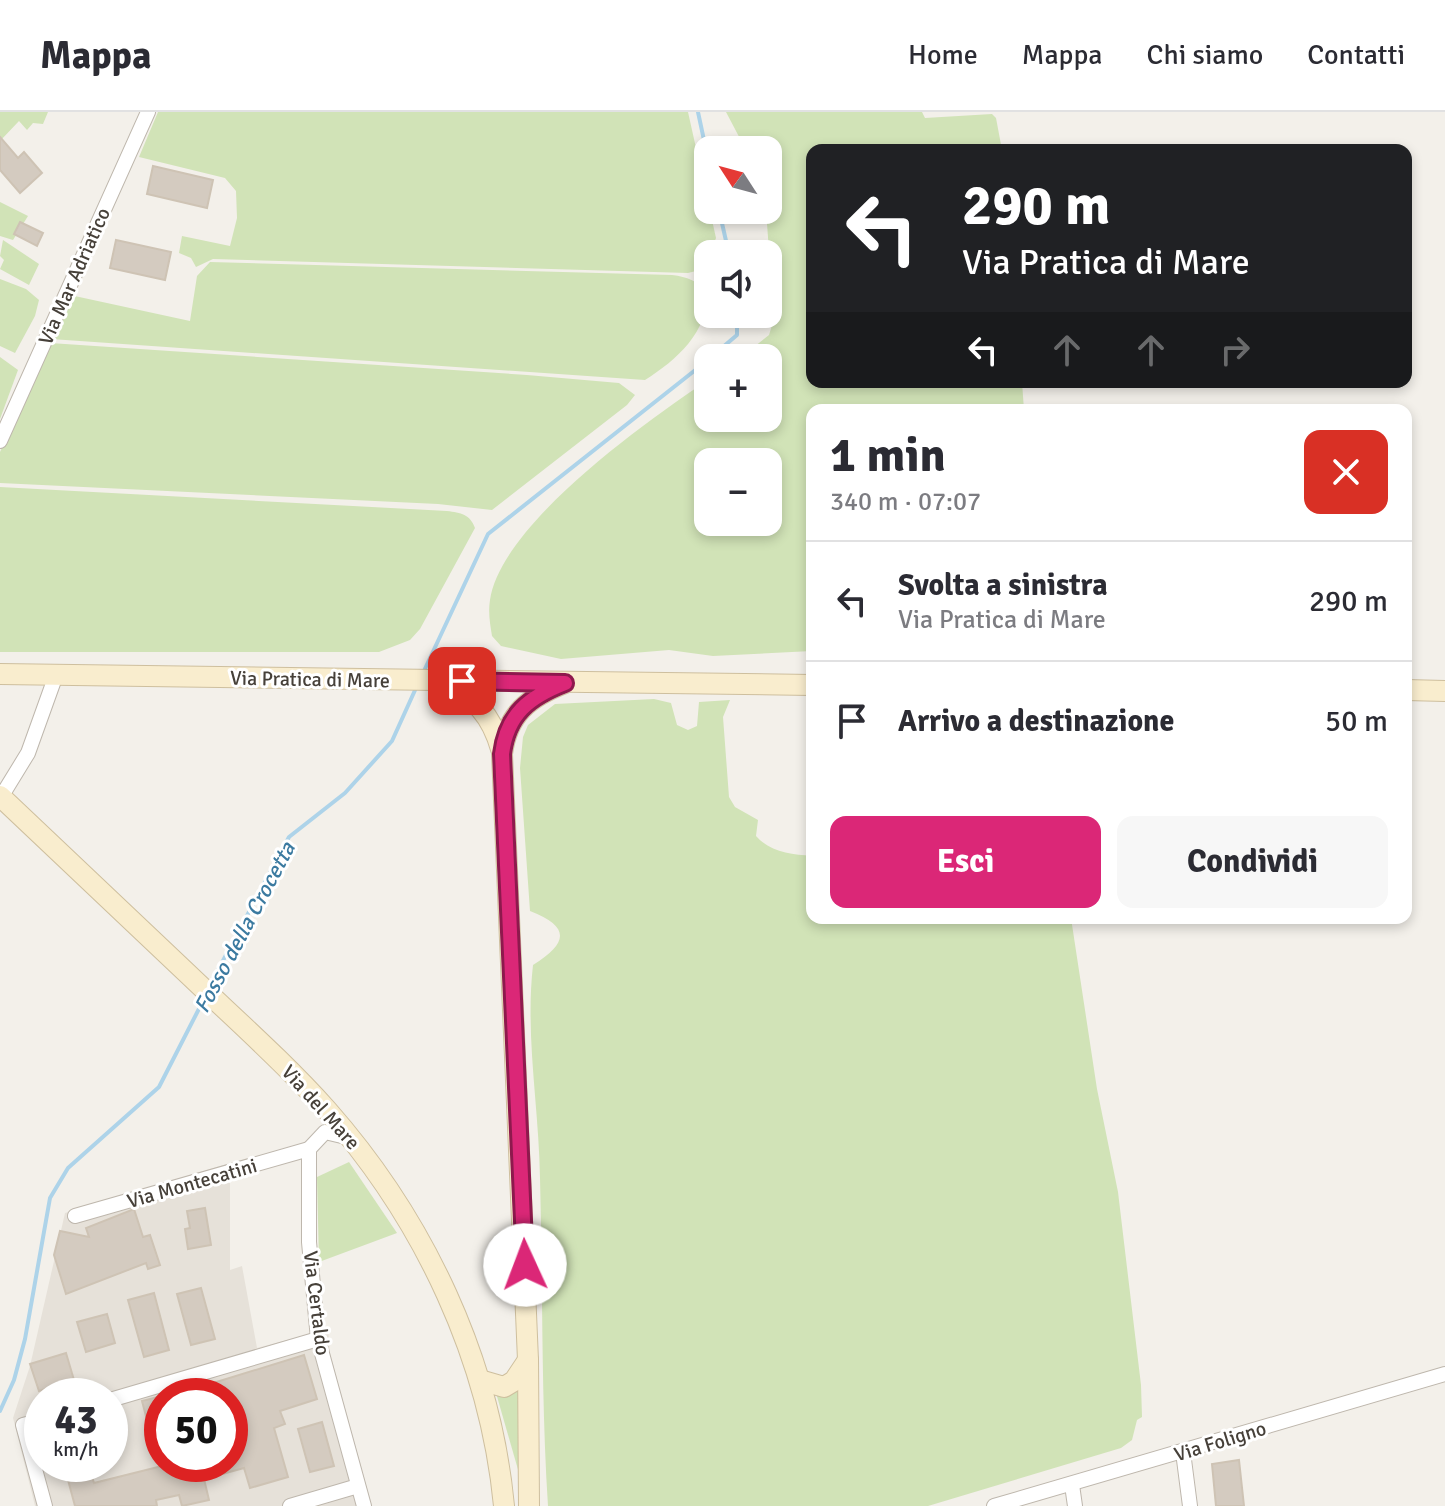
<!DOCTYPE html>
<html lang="it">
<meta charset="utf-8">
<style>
body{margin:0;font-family:Signika,sans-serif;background:#f7f7f7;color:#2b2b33;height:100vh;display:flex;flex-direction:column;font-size:30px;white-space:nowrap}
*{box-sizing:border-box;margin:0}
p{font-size:26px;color:#7c7c81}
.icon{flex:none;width:44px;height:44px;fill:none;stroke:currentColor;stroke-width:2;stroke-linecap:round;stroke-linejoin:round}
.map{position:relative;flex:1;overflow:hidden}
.details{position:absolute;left:806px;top:292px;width:606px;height:520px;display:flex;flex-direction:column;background:#fff;border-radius:16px;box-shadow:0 4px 12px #0003}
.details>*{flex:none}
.guide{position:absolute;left:806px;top:32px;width:606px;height:244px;border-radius:16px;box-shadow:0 4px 12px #0003;background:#202124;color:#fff;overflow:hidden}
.needle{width:52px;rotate:306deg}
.controls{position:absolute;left:694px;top:24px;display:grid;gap:16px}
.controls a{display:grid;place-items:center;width:88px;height:88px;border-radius:16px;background:#fff;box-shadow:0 4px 12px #0003;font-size:40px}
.speed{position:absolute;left:24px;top:1266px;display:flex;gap:16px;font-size:40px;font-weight:700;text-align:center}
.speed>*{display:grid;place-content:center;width:104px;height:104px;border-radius:50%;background:#fff;box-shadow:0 4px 12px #0003;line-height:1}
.speed small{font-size:20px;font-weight:400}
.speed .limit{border:12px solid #d22;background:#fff;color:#111}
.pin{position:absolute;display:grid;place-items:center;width:68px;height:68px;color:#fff;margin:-34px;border-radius:16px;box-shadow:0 4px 12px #0006}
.me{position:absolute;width:88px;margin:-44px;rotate:358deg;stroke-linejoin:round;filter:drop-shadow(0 0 6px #0008)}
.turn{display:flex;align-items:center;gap:28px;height:168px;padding:0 24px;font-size:36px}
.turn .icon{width:104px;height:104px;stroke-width:2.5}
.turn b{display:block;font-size:56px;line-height:68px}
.lanes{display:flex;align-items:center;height:76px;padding:0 24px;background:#0003;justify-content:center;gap:40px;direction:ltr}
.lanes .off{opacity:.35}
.round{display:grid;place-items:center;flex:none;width:84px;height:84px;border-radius:16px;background:#f7f7f7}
.head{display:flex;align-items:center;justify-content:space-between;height:136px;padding:0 24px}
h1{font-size:48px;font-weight:700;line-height:60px}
.action{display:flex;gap:16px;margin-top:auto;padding:16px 24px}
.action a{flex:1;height:92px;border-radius:16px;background:#db2777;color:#fff;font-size:32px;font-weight:700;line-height:92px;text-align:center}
.action a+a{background:#f7f7f7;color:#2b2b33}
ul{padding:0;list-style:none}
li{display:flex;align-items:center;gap:24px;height:120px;padding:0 24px;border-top:2px solid #e1e1e2}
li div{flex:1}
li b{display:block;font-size:30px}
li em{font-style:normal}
header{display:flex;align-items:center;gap:48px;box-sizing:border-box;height:112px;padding:0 40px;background:#fff;border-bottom:2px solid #e1e1e2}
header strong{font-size:38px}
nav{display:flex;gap:44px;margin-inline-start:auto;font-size:28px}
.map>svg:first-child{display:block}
.residential{fill:#e6e1d9;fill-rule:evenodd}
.green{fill:#d1e3b7;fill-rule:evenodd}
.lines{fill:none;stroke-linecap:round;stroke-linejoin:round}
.stream{stroke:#add3e9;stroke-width:4}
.building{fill:#d4cbc0;stroke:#cec3b4;stroke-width:2}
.street-casing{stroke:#beb7ad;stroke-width:16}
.secondary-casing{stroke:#cebf9e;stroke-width:22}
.street{stroke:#fff;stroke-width:14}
.secondary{stroke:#f9edce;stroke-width:20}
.route-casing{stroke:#8e194d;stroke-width:20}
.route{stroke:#db2777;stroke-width:14}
.labels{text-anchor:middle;stroke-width:6;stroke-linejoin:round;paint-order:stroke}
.street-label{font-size:20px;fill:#464039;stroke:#fff}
.water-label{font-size:22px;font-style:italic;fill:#3b7aa0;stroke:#fff}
</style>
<header>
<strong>Mappa</strong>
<nav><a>Home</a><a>Mappa</a><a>Chi siamo</a><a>Contatti</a></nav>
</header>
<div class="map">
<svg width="1445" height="1394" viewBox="0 0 1445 1394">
<rect width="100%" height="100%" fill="#f3f0ea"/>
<!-- residential -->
<path class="residential" d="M230,1051V1158L242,1154L257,1236L328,1217L330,1241L372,1394H35L13,1306L30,1254L65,1101ZM42,1284H110V1352H42ZM162,1284H230V1352H162Z"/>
<!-- green -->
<g class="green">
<polygon points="0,0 48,0 43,12 33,11 27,18 19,9 0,29"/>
<polygon points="158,0 688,0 716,126 706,152 700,158 688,161 213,147 196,155 191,146 179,141 182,124 230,134 237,106 236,79 225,66 139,45"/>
<path d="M726,0H922L925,6L992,2L996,6L1002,38H812V270H1022L1024,298H812V539L713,544L669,538L561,547L501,534L492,524C490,512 488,500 490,488C501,412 647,309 708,268V306H768V246H740L769,223L774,207L766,98L768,38H746ZM708,350H768V410H708Z"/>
<polygon points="0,90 28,104 13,128 0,124"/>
<polygon points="3,128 39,152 29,173 0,157 4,148 0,144"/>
<path d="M210,150L672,163C688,165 696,169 708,179C708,220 677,248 645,268L51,227L70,183L190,209L197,164Z"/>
<polygon points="0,167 26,177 39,188 35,204 15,241 0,234"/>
<polygon points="50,231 527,263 619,271 635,283 627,293 492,398 438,392 0,371 0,340"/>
<polygon points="0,245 18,258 0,307"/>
<path d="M0,375L447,399C461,401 470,402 475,416L420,517L410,528L379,540H0Z"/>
<path d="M654,587L671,591L677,613L688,618L697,614L699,590L730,588L723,605L729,685L735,695L758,708L756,724C771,741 791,742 812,744V806H1071L1097,977L1118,1080L1141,1273L1142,1305L1137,1308L1132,1328L1121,1336L928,1394H548C541,1285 543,1175 540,1066C539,995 525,924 533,853C568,831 571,815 530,799L520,656L523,625L528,613L555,592Z"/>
<polygon points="349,1050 397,1121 319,1150 317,1065"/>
<polygon points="520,1276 523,1375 496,1281"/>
</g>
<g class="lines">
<!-- stream -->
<g class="stream">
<polyline points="698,0 708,47"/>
<polyline points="719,98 729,142"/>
<polyline points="710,246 737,223 737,202"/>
<polyline points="423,561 488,422 708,248"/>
<polyline points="210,873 289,725 345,681 392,629 416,576"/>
<polyline points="0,1299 14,1268 25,1227 50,1086 68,1056 159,975 205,885"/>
</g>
</g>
<!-- building -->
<g class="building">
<polygon points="0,25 18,46 24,40 42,61 20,81 0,58"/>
<polygon points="153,54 213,68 207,96 147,82"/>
<polygon points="20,110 43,121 37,134 14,122"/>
<polygon points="116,128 171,140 165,168 110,156"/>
<polygon points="205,1096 211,1133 188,1137 185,1117 190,1116 187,1099"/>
<polygon points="134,1097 143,1125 150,1123 160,1153 148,1157 146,1151 66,1182 54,1143 60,1119 89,1125 86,1116"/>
<polygon points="201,1176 215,1227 191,1233 177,1182"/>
<polygon points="154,1181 169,1238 144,1245 128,1188"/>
<polygon points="107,1202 115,1231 86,1240 77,1210"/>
<polygon points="66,1241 74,1268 39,1279 30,1252"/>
<polygon points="304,1243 317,1287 280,1299 285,1312 274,1316 288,1365 250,1376 244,1356 204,1367 209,1388 182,1394 179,1383 156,1388 157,1394 75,1394 68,1368 91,1362 94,1371 170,1352 230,1352 230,1284 213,1284 210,1272"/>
<polygon points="162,1284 162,1308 148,1312 142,1289"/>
<polygon points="322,1310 334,1354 310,1360 298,1317"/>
<polygon points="1239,1348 1244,1394 1216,1394 1212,1352"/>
</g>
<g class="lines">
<!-- street casing -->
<g class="street-casing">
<g id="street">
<polyline points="0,329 148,0"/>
<polyline points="1,685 28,641 56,563"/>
<polyline points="346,1025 325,1020 309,1037 309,1130 318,1227 364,1394"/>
<polyline points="75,1104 309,1037"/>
<polyline points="110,1288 318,1227"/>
<polyline points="42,1308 23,1313 45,1394"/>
<polyline points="1183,1340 1190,1394"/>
<polyline points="1072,1373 1075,1394"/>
<polyline points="290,1394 358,1374"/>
<polyline points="994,1394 1445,1262"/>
</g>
</g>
<!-- secondary casing -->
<g class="secondary-casing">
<g id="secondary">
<polyline points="0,562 812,573"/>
<path d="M444,572C475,584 492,605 501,637"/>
<polyline points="1406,578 1445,579"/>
<path d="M0,684C63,743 126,803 189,863C235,907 284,950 327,998C424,1108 490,1247 504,1394"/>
<polyline points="480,1268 504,1275 514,1269 528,1248"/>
<path d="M529,1394L528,1248L502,642C507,602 529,585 565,571"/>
</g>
</g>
<!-- street -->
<use href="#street" class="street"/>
<!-- secondary -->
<use href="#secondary" class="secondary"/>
</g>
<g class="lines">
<!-- route casing -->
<g class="route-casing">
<path id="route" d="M462,569L565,571C529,585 507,602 502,642L525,1153"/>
</g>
<!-- route -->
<use href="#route" class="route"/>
</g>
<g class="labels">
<!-- street labels -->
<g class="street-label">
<text transform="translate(74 164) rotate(-66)" y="7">Via Mar Adriatico</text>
<text transform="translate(310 567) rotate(1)" y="7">Via Pratica di Mare</text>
<text transform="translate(321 995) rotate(48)" y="7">Via del Mare</text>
<text transform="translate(192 1071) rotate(-16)" y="7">Via Montecatini</text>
<text transform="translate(317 1191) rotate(83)" y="7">Via Certaldo</text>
<text transform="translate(1220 1329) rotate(-17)" y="7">Via Foligno</text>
</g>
<!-- water labels -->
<g class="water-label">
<text transform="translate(244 815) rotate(-62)" y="8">Fosso della Crocetta</text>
</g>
</g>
</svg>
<div class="controls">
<a><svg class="needle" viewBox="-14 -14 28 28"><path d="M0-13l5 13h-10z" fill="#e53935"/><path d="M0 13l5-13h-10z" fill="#7c7c81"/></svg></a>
<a><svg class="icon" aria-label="sound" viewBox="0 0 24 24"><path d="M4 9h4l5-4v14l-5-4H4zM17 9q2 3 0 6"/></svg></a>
<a>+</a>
<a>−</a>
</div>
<div class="speed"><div>43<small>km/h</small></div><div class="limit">50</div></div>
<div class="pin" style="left:462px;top:569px;background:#d93025"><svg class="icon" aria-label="arrive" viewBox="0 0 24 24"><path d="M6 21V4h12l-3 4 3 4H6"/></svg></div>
<svg class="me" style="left:525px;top:1153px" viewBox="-20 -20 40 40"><circle r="19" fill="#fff"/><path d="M0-13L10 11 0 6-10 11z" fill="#db2777"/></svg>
<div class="guide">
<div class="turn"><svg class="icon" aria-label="left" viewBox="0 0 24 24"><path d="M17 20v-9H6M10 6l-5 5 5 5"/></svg><div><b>290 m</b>Via Pratica di Mare</div></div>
<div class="lanes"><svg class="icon" aria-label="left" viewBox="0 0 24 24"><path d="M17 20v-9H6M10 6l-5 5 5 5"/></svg><svg class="icon off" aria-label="ahead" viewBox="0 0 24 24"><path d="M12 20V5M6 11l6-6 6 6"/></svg><svg class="icon off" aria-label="ahead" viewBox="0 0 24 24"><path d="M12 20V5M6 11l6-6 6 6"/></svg><svg class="icon off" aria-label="right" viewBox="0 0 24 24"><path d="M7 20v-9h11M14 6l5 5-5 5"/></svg></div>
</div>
<section class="details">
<div class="head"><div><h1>1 min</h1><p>340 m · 07:07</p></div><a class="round" style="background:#d93025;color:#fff"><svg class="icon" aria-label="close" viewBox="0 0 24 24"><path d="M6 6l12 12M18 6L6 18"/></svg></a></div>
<ul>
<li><svg class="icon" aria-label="left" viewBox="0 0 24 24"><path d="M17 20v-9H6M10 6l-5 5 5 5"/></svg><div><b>Svolta a sinistra</b><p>Via Pratica di Mare</p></div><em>290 m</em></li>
<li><svg class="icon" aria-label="arrive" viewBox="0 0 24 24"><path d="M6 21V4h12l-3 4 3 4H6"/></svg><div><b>Arrivo a destinazione</b></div><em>50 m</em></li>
</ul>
<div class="action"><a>Esci</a><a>Condividi</a></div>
</section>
</div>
